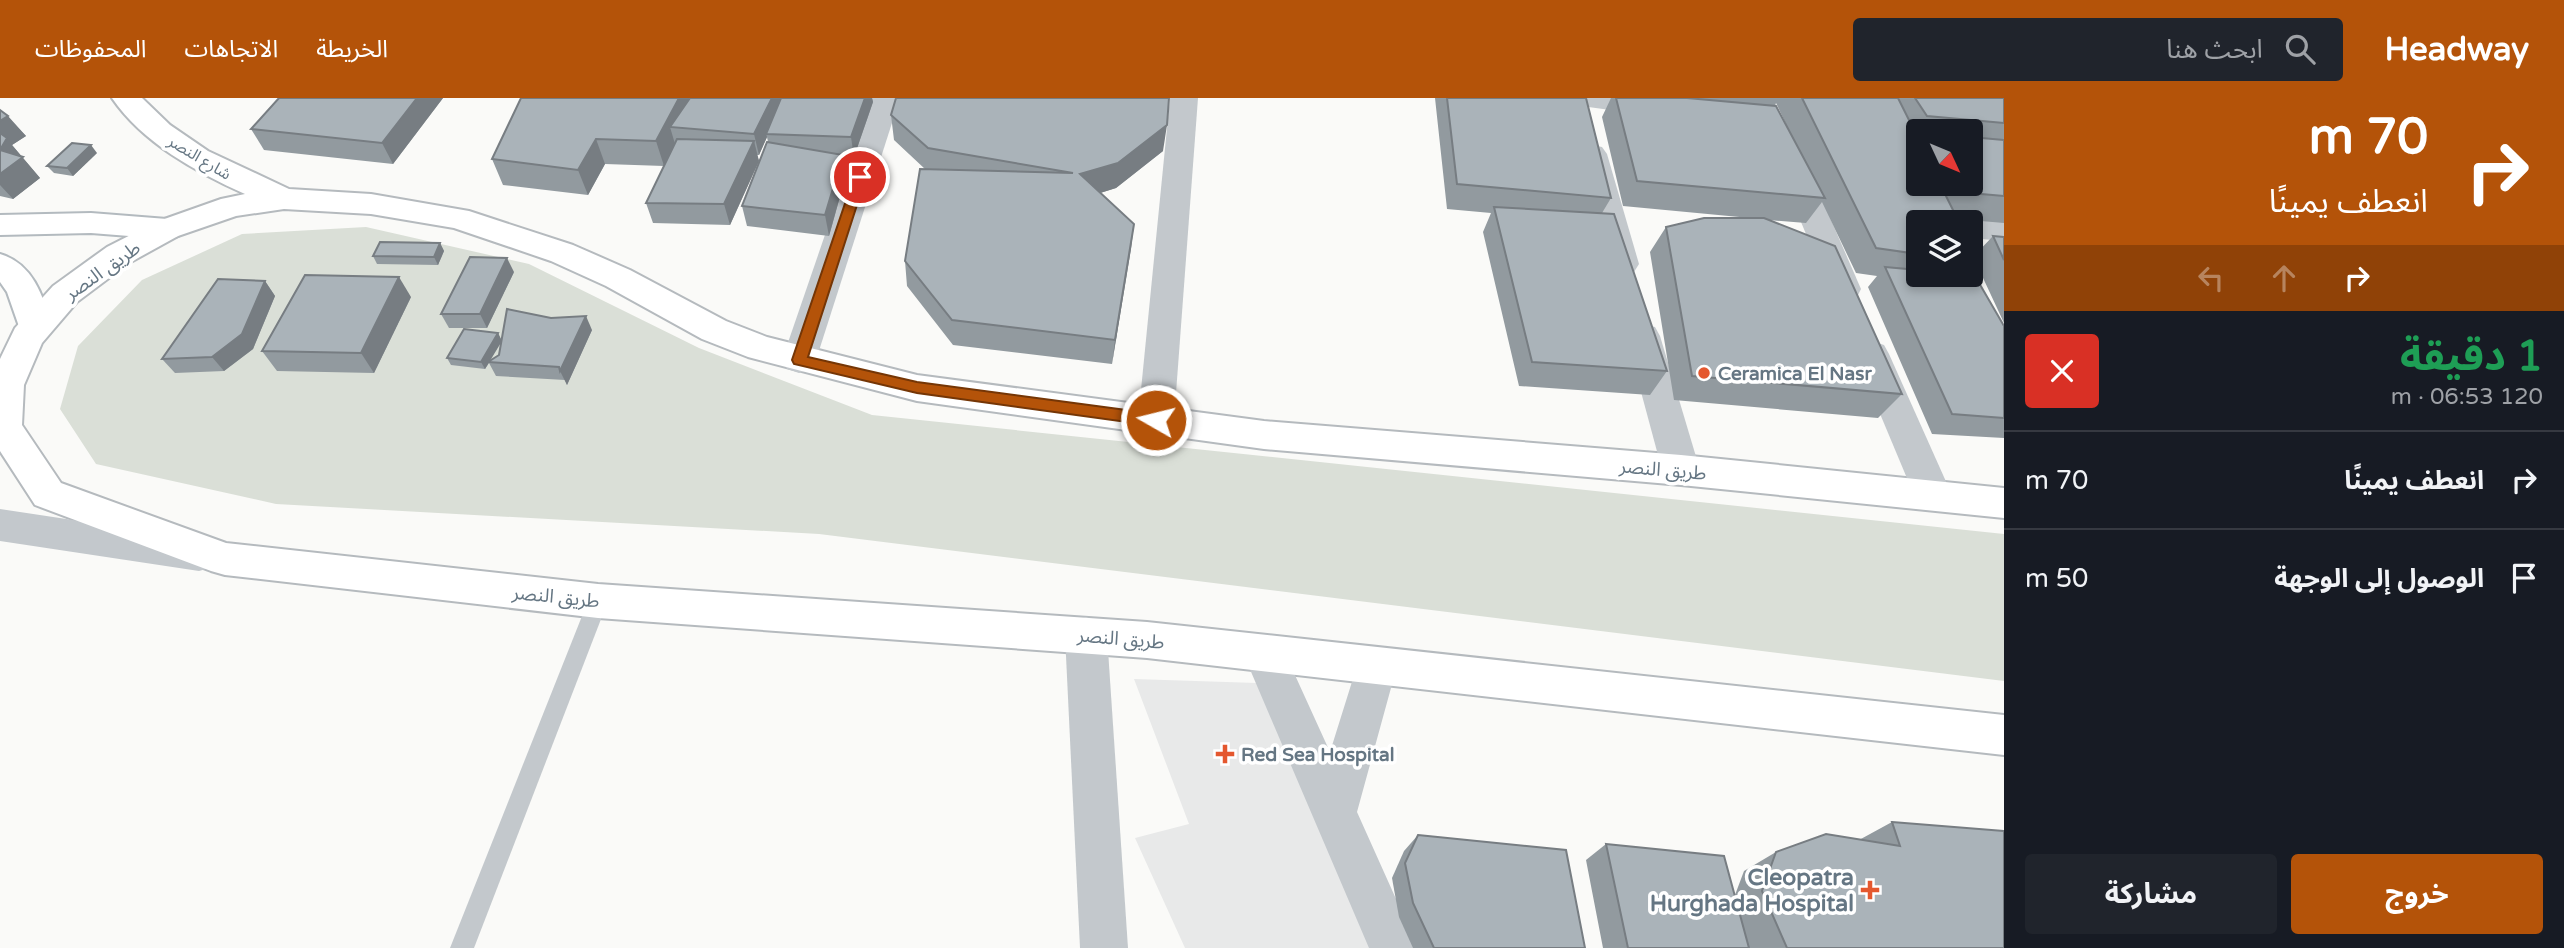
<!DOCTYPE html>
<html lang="ar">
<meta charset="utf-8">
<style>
body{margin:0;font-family:"Varela Round","Noto Sans Arabic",sans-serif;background:#20242c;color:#f1f3f6;direction:rtl;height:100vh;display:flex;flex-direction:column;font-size:26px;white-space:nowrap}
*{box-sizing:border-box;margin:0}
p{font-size:23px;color:#9ea1a6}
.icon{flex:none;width:38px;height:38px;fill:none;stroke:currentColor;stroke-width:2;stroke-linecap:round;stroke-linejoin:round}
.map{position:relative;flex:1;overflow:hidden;direction:ltr}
.details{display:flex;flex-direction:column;background:#171b24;width:560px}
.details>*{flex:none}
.hud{background:#b45309;color:#fff;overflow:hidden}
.needle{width:46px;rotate:134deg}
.buttons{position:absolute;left:1906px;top:21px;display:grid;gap:14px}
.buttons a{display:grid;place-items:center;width:77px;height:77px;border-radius:7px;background:#171b24;box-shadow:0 4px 10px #0003;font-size:35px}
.pin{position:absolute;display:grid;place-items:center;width:60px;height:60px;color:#fff;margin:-30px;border:4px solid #fff;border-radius:50%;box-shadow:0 2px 7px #0007}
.me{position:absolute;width:77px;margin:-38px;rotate:278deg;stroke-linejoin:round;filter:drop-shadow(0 0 5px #0008)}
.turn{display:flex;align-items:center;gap:24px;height:147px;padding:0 21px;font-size:32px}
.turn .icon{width:91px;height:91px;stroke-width:2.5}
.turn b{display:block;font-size:49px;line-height:60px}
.lanes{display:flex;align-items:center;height:66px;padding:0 21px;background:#0003;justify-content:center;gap:35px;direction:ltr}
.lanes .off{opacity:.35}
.round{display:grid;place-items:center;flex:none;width:74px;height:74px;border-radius:7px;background:#20242c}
.summary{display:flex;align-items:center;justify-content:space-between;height:119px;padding:0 21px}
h1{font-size:42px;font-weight:700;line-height:52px;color:#1e9e55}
.primary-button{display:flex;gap:14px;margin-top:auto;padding:14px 21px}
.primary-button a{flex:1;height:80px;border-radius:7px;background:#b45309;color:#fff;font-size:28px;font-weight:700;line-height:80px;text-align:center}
.primary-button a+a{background:#20242c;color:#f1f3f6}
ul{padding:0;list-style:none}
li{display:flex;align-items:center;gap:21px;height:98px;padding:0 21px;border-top:2px solid #363941}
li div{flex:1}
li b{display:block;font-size:26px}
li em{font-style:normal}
header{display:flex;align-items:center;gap:42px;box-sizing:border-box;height:98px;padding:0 35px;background:#b45309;color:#fff}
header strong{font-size:33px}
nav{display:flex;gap:38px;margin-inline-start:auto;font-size:24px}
.search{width:490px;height:63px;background:#20242c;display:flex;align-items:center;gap:18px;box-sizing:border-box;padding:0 24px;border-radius:7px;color:#9ea1a6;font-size:26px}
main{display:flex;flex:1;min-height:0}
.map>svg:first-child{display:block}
.built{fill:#e8e9e9}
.green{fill:#dadfd7}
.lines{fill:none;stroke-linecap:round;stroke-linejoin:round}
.secondary-casing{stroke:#b3babf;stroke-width:4}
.primary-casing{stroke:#b5babe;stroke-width:4}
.service{fill:#c3c8cc;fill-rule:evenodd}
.minor{fill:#c3c8cc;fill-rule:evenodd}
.tertiary{fill:#c3c8cc;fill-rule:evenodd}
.secondary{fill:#fff;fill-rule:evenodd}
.primary{fill:#fff;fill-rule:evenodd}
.wall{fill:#929a9f;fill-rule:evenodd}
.shaded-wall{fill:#777d82}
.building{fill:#aab3b9;stroke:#777d82;stroke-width:2}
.route{fill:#b45309;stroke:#753606;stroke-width:2}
.poi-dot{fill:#e4572e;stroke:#fff;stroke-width:2.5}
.labels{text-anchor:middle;stroke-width:7;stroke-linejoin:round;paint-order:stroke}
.far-street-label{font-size:16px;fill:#657683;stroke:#fff}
.street-label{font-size:19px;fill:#657683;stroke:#fff}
.poi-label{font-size:19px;font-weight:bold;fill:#657683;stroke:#fff;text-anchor:start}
.near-poi-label{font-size:23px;font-weight:bold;fill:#657683;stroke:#fff;text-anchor:end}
</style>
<header>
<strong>Headway</strong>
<div class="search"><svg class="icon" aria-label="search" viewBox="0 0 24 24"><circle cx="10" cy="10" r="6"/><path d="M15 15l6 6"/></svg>ابحث هنا</div>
<nav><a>الخريطة</a><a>الاتجاهات</a><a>المحفوظات</a></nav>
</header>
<main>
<section class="details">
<div class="hud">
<div class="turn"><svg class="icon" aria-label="right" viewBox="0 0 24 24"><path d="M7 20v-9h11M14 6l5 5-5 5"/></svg><div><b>70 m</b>انعطف يمينًا</div></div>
<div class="lanes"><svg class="icon off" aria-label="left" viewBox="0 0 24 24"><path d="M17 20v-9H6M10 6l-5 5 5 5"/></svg><svg class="icon off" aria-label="ahead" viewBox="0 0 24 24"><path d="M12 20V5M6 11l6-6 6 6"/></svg><svg class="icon" aria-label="right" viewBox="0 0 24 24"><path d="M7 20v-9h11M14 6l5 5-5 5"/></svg></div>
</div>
<div class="summary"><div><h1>1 دقيقة</h1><p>120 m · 06:53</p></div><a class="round" style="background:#d93025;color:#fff"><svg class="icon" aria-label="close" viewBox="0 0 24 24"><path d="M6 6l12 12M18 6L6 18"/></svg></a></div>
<ul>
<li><svg class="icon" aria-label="right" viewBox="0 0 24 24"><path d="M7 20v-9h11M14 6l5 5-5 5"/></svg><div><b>انعطف يمينًا</b></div><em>70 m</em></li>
<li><svg class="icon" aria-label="arrive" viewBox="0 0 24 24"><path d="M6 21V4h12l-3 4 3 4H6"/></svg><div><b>الوصول إلى الوجهة</b></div><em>50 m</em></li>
</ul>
<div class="primary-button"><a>خروج</a><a>مشاركة</a></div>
</section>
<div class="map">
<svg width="2004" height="850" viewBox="0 0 2004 850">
<rect width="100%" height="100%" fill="#fafaf8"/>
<!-- built -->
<polygon class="built" points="1134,581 1257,585 1371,850 1185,850 1135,740 1189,726"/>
<!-- green -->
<polygon class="green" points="366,129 529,166 699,250 872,317 2004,436 2004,583 819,436 276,406 96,366 60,311 78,248 142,182 242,136"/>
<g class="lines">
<!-- secondary casing -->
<g class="secondary-casing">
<g id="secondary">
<polygon points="91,115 167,121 178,124 183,131 178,138 167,141 91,135 0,137 0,117"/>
<path d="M0,156C32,165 44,198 51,228L46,237L34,240L22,237L7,194L0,184Z"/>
</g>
</g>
<!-- primary casing -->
<g class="primary-casing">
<path id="primary" d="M112,0H142L170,27L208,53L289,91L371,96L469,113L573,147L630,172L726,223L767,239L917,277L1264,323L1681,357L2004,390V420L1681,387L1264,351L917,303L748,259L702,241L606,188L551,163L454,130L371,116L284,111L236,118L178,138L129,165L77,204L42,245L24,287L22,327L61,385L226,445L598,486L1147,524L2004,617V657L1147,560L598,520L225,477L211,473L35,407L0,353V261L15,230L53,188L107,149L156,124L221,101L245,96C196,74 143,45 112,0Z"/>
</g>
<!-- service -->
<polygon class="service" points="598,494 605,497 608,503 474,850 450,850 588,503 591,497"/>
<!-- minor -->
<g class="minor">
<polygon points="872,0 900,0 816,262 811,271 799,275 787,271 782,262"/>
<polygon points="1170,0 1198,0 1174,322 1169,332 1156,336 1143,332 1138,322"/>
<polygon points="1567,0 1650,0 1672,4 1676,10 1672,16 1662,19 1581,8 1571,6"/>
<polygon points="1592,47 1602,49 1607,56 1639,166 1634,174 1623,177 1612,174 1607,166 1577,56 1582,49"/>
<polygon points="1793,60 1804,62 1808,69 1861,191 1857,199 1845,202 1833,199 1829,191 1778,69 1782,62"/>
<polygon points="1970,120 2004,123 2004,143 1970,140 1970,124 1958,124"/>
<polygon points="1643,226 1655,229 1660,238 1700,372 1694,382 1681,387 1668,382 1662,372 1626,238 1631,229"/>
<polygon points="1872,243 1884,247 1889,256 1952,397 1946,408 1933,412 1920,408 1914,397 1855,256 1860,247"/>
<polygon points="1086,519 1101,524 1107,537 1128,850 1080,850 1065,537 1071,524"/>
<polygon points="1264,537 1279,542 1330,654 1361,555 1376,549 1391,555 1397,568 1357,714 1418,850 1369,850 1243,555 1249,542"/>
</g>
<!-- tertiary -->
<polygon class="tertiary" points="0,411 199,441 213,445 219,457 213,469 199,473 0,443"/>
<!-- secondary -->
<use href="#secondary" class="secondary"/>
<!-- primary -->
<use href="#primary" class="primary"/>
</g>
<!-- wall -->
<g class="wall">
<polygon points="279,0 443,0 393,66 264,52 251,31"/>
<polygon points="521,0 872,0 873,4 854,59 844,59 846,77 829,138 747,128 742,108 768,44 767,39 759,57 757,57 759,63 730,127 653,125 646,105 664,68 605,66 588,97 503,87 492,61"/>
<polygon points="1435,0 1586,0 1611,100 1602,115 1667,273 1650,297 1519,288 1483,134 1491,115 1447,111"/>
<path d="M1611,0H2004V125L1958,121L1918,124V177L2004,228V340L1932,336L1868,189L1877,178L1856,175L1822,104L1806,125L1768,122L1902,296L1878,320L1674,302L1650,154L1666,129L1750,120L1623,108L1602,19ZM1776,5L1787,28L1775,8ZM1918,33H1970V86H1918Z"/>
<polygon points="0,12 26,38 12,47 40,80 13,101 0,98"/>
<polygon points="891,17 1163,53 1116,90 1100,95 1134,126 1112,266 953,247 907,188 905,163 925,71 894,42"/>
<polygon points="97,55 73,78 54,75 47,68"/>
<polygon points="1993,138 2004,139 2004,225 1977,167 1970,174 1970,147 1975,157"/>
<polygon points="440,145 444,153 438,167 377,166 373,158"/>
<polygon points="514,174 487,230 449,230 441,216"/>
<polygon points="265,183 275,198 253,251 224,273 175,275 162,261"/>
<polygon points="411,199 374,275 277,273 262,253"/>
<path d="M592,232L567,287L565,282L496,278L489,265L485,271L451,267L447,260L498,235L501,242ZM501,243L499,257L489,264Z"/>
<polygon points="1892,724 2004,850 1603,850 1586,762 1606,746 1735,797 1744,773 1776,754 1859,742"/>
<polygon points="1418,737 1585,850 1413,850 1399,819 1392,780 1404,753"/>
</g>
<!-- shaded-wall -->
<g class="shaded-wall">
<polygon points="417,0 443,0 393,66 382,45"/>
<polygon points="679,0 700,0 670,29 675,46 664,68 656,43"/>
<polygon points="772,0 786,0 766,36 767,39 759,57 754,36"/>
<polygon points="865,0 872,0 873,4 854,59 851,39"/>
<polygon points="8,18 26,38 12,47 40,80 13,101 0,87 0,23"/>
<polygon points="1167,27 1163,53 1116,90 1078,102 1080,76"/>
<polygon points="596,41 605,66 588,97 578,72"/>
<polygon points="754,43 759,63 730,127 724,106"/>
<polygon points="91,47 97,55 73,78 67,70"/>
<polygon points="843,57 846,77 829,138 825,117"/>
<polygon points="1134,126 1131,151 1112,266 1115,242"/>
<polygon points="440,145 444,153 438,167 434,159"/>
<polygon points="507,160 514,174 487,230 480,216"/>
<polygon points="399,179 411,199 374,275 361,255"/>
<polygon points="265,183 275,198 253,251 224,273 212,259"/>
<polygon points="586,218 592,232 567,287 560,273"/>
<polygon points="498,235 502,243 485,271 481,264"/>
</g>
<!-- building -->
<g class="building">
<polygon points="279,0 417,0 382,45 251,31"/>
<polygon points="521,0 679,0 656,43 596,41 578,72 492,61"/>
<polygon points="690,0 772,0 754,36 670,29"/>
<polygon points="781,0 865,0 851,39 766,36"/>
<polygon points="896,0 1169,0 1167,27 1118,65 1080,76 1134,126 1115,242 952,222 905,163 920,71 1073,75 928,50 891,17"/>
<polygon points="1447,0 1586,0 1611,100 1457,86"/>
<polygon points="1616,0 1687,0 1776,8 1825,100 1637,83"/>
<polygon points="1802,0 1898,0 1918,40 1918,86 1940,86 1959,124 1918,124 1918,156 1876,150"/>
<polygon points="1915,0 2004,0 2004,25 1927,18"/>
<polygon points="0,12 8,18 0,23"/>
<polygon points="0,35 7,40 0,52"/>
<polygon points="1970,39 2004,42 2004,98 1970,95 1965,86 1970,86"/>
<polygon points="677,41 754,43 724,106 646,105"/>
<polygon points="767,44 843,57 825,117 742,108"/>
<polygon points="72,45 91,47 67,70 47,68"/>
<polygon points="0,52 23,59 0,76"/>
<polygon points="1494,109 1614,116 1667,273 1532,264"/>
<polygon points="1704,120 1764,120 1835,148 1902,296 1692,278 1666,129"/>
<polygon points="1993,138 2004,139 2004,162"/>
<polygon points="380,144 440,145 434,159 373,158"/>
<polygon points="1970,147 1979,165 1970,164"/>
<polygon points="470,159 507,160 480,216 441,216"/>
<polygon points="1885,169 1918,172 1918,177 1975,178 2004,228 2004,320 1952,316"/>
<polygon points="305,177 399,179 361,255 262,253"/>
<polygon points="218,181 265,183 242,236 212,259 162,261"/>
<polygon points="507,211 551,220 586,218 560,273 559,269 488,264 499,257"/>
<polygon points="464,231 498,235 481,264 447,260"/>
<polygon points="1892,724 2004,733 2004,850 1787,850 1762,793 1776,754 1826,736 1900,748"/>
<polygon points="1418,737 1566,752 1585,850 1434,850 1413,805 1405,765"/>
<polygon points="1606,746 1724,758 1749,850 1628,850"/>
</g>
<!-- route -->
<polygon class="route" points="860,75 866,79 808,259 917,284 1156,316 1164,322 1162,326 1156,328 917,295 794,266 792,262 854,79"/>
<!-- markers -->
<g class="poi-dot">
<circle cx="1704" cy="275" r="7"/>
<path d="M1221.5 645.5h7v7h7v7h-7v7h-7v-7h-7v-7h7z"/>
<path d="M1866.5 781.5h7v7h7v7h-7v7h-7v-7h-7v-7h7z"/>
</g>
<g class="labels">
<!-- far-street labels -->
<g class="far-street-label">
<text transform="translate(200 59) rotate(31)" y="6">شارع النصر</text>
</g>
<!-- street labels -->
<g class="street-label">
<text transform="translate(102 172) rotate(-35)" y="7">طريق النصر</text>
<text transform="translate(1663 371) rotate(5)" y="7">طريق النصر</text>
<text transform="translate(556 498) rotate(6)" y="7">طريق النصر</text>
<text transform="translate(1121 540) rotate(5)" y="7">طريق النصر</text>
</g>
<!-- poi labels -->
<g class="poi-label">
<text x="1718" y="282">Ceramica El Nasr</text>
<text x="1241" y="663">Red Sea Hospital</text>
</g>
<!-- near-poi labels -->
<g class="near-poi-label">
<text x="1854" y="787">Cleopatra<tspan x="1854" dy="26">Hurghada Hospital</tspan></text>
</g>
</g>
</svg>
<div class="buttons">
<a><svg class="needle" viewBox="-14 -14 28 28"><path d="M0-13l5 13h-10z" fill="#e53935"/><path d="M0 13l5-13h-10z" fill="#9ea1a6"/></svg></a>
<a><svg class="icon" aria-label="layers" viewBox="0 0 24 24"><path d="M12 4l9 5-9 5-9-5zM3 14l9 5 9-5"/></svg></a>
</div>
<div class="pin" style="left:860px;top:79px;background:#d93025"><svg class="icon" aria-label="arrive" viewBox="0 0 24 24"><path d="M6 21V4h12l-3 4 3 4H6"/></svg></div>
<svg class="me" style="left:1156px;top:322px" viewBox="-20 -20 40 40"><circle r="17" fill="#b45309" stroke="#fff" stroke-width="3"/><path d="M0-11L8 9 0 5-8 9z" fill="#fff"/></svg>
</div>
</main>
